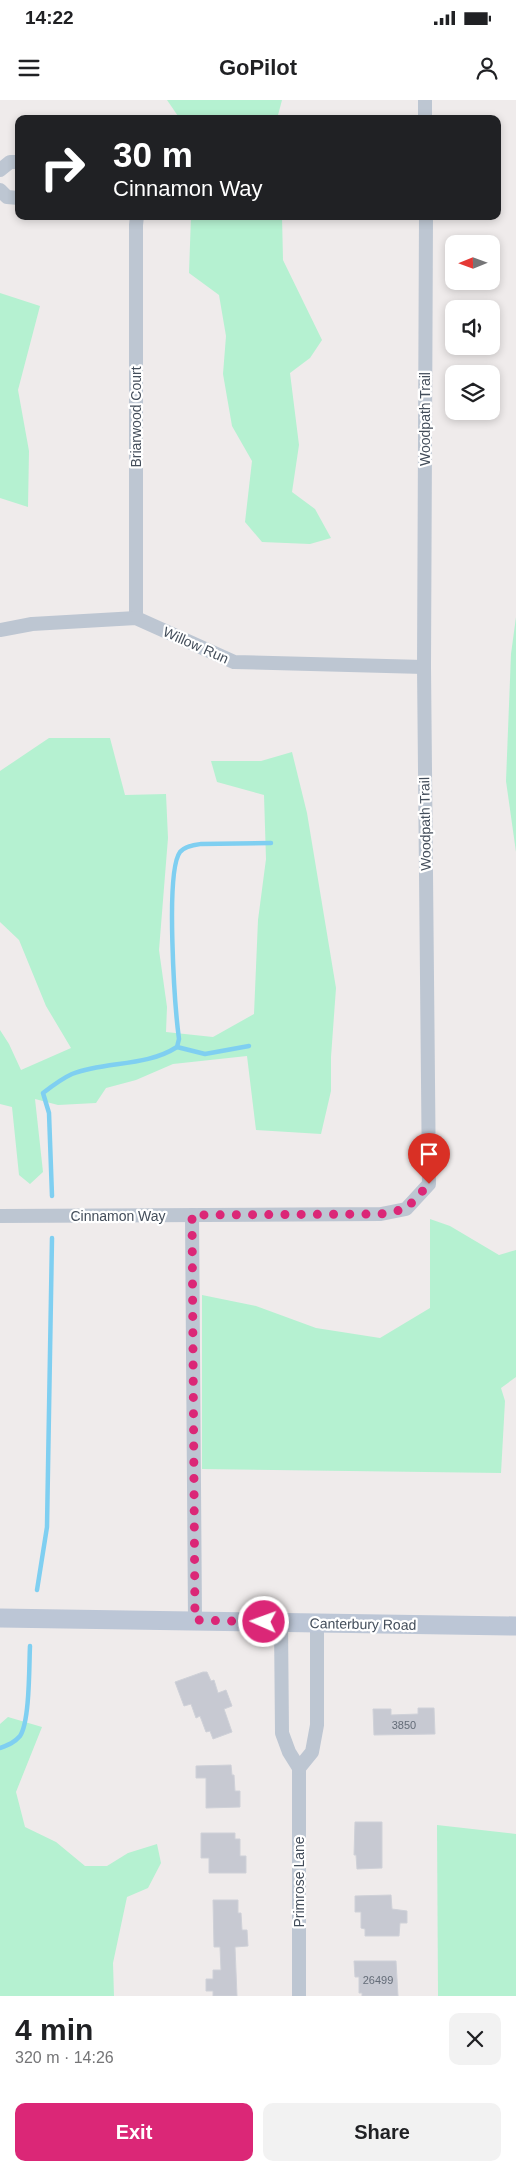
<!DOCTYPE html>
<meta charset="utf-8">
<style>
body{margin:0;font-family:Arial,sans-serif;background:#f2f2f2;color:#202124;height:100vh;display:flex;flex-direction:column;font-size:19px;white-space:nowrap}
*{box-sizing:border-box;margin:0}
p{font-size:16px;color:#757577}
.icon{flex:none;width:28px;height:28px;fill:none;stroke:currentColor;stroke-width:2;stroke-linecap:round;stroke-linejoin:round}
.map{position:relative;height:1896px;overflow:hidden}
.sheet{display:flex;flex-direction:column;background:#fff;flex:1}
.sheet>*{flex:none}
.hud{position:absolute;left:15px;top:15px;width:486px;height:105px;border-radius:10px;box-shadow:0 2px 8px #0003;background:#202124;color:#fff;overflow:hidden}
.needle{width:32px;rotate:269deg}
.fabs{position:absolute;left:445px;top:135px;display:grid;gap:10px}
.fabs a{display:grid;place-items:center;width:55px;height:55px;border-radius:10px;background:#fff;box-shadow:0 2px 8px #0003;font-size:25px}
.pin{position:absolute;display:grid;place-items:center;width:42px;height:42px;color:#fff;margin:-51px -21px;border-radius:50% 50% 50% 0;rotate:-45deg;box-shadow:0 0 5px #0007}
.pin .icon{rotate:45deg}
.me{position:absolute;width:55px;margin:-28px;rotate:272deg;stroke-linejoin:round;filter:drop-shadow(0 0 4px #0008)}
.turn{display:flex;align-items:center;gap:18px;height:105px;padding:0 15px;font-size:22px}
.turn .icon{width:65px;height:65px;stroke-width:2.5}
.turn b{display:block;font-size:35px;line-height:42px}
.round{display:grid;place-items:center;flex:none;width:52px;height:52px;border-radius:10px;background:#f2f2f2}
.summary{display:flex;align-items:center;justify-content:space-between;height:85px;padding:0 15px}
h1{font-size:30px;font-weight:700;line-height:38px}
.primary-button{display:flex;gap:10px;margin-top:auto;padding:10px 15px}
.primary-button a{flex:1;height:58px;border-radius:10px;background:#db2777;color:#fff;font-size:20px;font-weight:700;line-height:58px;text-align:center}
.primary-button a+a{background:#f2f2f2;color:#202124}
.status{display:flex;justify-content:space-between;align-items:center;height:35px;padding:0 25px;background:#fff;direction:ltr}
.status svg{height:14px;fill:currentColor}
header{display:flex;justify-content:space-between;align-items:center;height:65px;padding:0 15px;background:#fff;font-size:22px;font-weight:700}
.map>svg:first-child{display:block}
.green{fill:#b5f1d1}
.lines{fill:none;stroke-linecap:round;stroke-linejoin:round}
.stream{stroke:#7fcff1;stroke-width:4.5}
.building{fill:#c7c9d2;stroke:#cfd1d8}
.street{stroke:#bdc6d2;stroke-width:14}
.secondary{stroke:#bcc6d6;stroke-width:19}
.route{stroke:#db2777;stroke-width:9;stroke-dasharray:0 16.2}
.labels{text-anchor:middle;stroke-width:4.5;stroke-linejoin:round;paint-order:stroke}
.number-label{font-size:11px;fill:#646c78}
.street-label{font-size:14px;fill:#434d5a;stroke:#fff}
</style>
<div class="status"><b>14:22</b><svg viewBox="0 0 49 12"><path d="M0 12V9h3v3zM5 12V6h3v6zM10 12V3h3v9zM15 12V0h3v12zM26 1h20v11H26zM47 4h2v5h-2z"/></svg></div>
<header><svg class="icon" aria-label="menu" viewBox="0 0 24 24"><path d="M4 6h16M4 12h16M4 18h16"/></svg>GoPilot<svg class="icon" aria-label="person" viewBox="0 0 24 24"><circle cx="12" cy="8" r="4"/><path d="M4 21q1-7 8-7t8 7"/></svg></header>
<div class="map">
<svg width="516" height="1896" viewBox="0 0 516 1896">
<rect width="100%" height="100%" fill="#efebeb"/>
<!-- green -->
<g class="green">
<polygon points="167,0 282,0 277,19 180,19"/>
<polygon points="191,116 282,116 283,160 322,240 310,258 290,273 299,345 292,392 315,409 331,438 310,444 262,442 245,422 252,361 232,326 223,274 226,236 219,195 189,173"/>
<polygon points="0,193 40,206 18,290 29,351 28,407 0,398"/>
<polygon points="516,517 516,752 506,681 511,554"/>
<polygon points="49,638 110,638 125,695 166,694 168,738 159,850 167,907 166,932 213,937 254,914 258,820 266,759 264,695 217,682 211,661 261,661 292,652 307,713 336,888 331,957 331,991 321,1034 256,1030 247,956 173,964 136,980 106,988 96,1003 58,1005 35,999 43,1072 30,1084 19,1075 12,1007 0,1004 0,930 9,944 21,970 71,948 46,906 19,840 0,822 0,671"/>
<polygon points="430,1119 450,1126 499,1155 516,1150 516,1277 501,1288 505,1301 501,1373 202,1369 202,1195 256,1206 316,1228 380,1238 430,1208"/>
<polygon points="8,1617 42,1627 16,1692 25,1727 56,1742 85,1766 107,1766 128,1753 157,1744 161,1763 148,1788 127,1797 113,1863 114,1896 0,1896 0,1624"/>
<polygon points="437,1725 516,1734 516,1896 438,1896"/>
</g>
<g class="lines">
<!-- stream -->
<g class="stream">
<polyline points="177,947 205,954 249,946"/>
<path d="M52,1096L49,1013L43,993C52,986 61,979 72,974C106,961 146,967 177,947L179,939C175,909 165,772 180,752C185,746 194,745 201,744L271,743"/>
<polyline points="37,1490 47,1427 52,1138"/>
<path d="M0,1648C8,1645 14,1643 20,1636C30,1621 29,1565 30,1546"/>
</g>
</g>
<!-- building -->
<g class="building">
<polygon points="203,1572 207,1572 211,1581 214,1580 218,1593 226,1590 232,1606 224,1609 232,1632 213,1639 210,1631 206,1632 200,1616 196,1618 191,1604 184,1606 175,1582"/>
<polygon points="418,1608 434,1608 435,1634 374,1635 373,1609 391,1609 391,1615 418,1614"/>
<polygon points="231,1665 232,1675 234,1675 235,1691 240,1691 240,1707 206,1708 206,1678 196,1678 196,1666"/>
<polygon points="355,1722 382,1722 382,1768 357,1769 356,1755 354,1755"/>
<polygon points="201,1733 235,1733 235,1739 240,1739 240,1756 246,1756 246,1773 209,1773 209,1758 201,1758"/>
<polygon points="391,1795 392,1809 407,1811 407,1823 400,1823 399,1836 365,1836 365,1829 361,1828 361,1812 355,1812 355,1796"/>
<polygon points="213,1800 238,1800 238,1813 241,1813 242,1830 247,1830 248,1846 235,1847 237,1896 213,1896 213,1891 206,1891 206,1879 213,1879 213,1870 221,1870 220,1847 214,1847"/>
<polygon points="354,1861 396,1861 398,1896 362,1896 362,1893 359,1893 359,1877 355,1877"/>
</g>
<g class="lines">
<!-- street -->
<g class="street">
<polyline points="425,0 425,19"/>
<polyline points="0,70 10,62 19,62"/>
<polyline points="0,90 7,97 19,98"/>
<polyline points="136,518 136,125 137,116"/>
<polyline points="0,530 32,524 136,518 234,562 424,567"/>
<polyline points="192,1115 195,1520"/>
<polyline points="0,1116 381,1114 406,1109 429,1084 424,567 426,116"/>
<polyline points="281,1523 282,1633 289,1652 299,1668 299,1896"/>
<polyline points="299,1668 312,1652 317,1625 317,1523"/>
</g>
<!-- secondary -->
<polyline class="secondary" points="0,1518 516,1526"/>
</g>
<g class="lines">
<!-- route -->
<polyline class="route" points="264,1522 195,1520 192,1115 381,1114 406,1109 429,1084"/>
</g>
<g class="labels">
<!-- number labels -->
<g class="number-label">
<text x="404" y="1629">3850</text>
<text x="378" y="1884">26499</text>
</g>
<!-- street labels -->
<g class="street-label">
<text transform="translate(136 317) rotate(-90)" y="5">Briarwood Court</text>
<text transform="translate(425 319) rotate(-90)" y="5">Woodpath Trail</text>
<text transform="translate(196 545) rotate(24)" y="5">Willow Run</text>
<text transform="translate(425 724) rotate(-91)" y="5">Woodpath Trail</text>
<text x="118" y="1121">Cinnamon Way</text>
<text transform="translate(363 1524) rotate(1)" y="5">Canterbury Road</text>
<text transform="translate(299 1782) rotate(-90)" y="5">Primrose Lane</text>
</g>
</g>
</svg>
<div class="fabs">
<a><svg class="needle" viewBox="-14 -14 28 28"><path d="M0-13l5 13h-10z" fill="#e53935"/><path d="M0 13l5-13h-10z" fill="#757577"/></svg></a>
<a><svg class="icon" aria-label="sound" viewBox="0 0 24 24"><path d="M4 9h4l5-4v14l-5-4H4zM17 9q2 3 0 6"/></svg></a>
<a><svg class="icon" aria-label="layers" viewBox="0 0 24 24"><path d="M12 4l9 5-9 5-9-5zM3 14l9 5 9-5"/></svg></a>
</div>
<div class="pin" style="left:429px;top:1084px;background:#d93025"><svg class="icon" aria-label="arrive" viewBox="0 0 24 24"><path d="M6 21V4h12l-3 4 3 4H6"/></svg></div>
<svg class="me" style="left:264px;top:1522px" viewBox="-20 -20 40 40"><circle r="17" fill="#db2777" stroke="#fff" stroke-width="3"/><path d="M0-11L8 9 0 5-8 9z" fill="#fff"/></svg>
<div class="hud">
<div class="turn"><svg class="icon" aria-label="right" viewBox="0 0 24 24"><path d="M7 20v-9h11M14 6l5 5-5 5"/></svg><div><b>30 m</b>Cinnamon Way</div></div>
</div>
</div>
<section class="sheet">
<div class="summary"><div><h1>4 min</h1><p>320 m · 14:26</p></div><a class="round"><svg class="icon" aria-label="close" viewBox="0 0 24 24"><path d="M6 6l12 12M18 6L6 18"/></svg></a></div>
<div class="primary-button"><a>Exit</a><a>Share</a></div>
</section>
